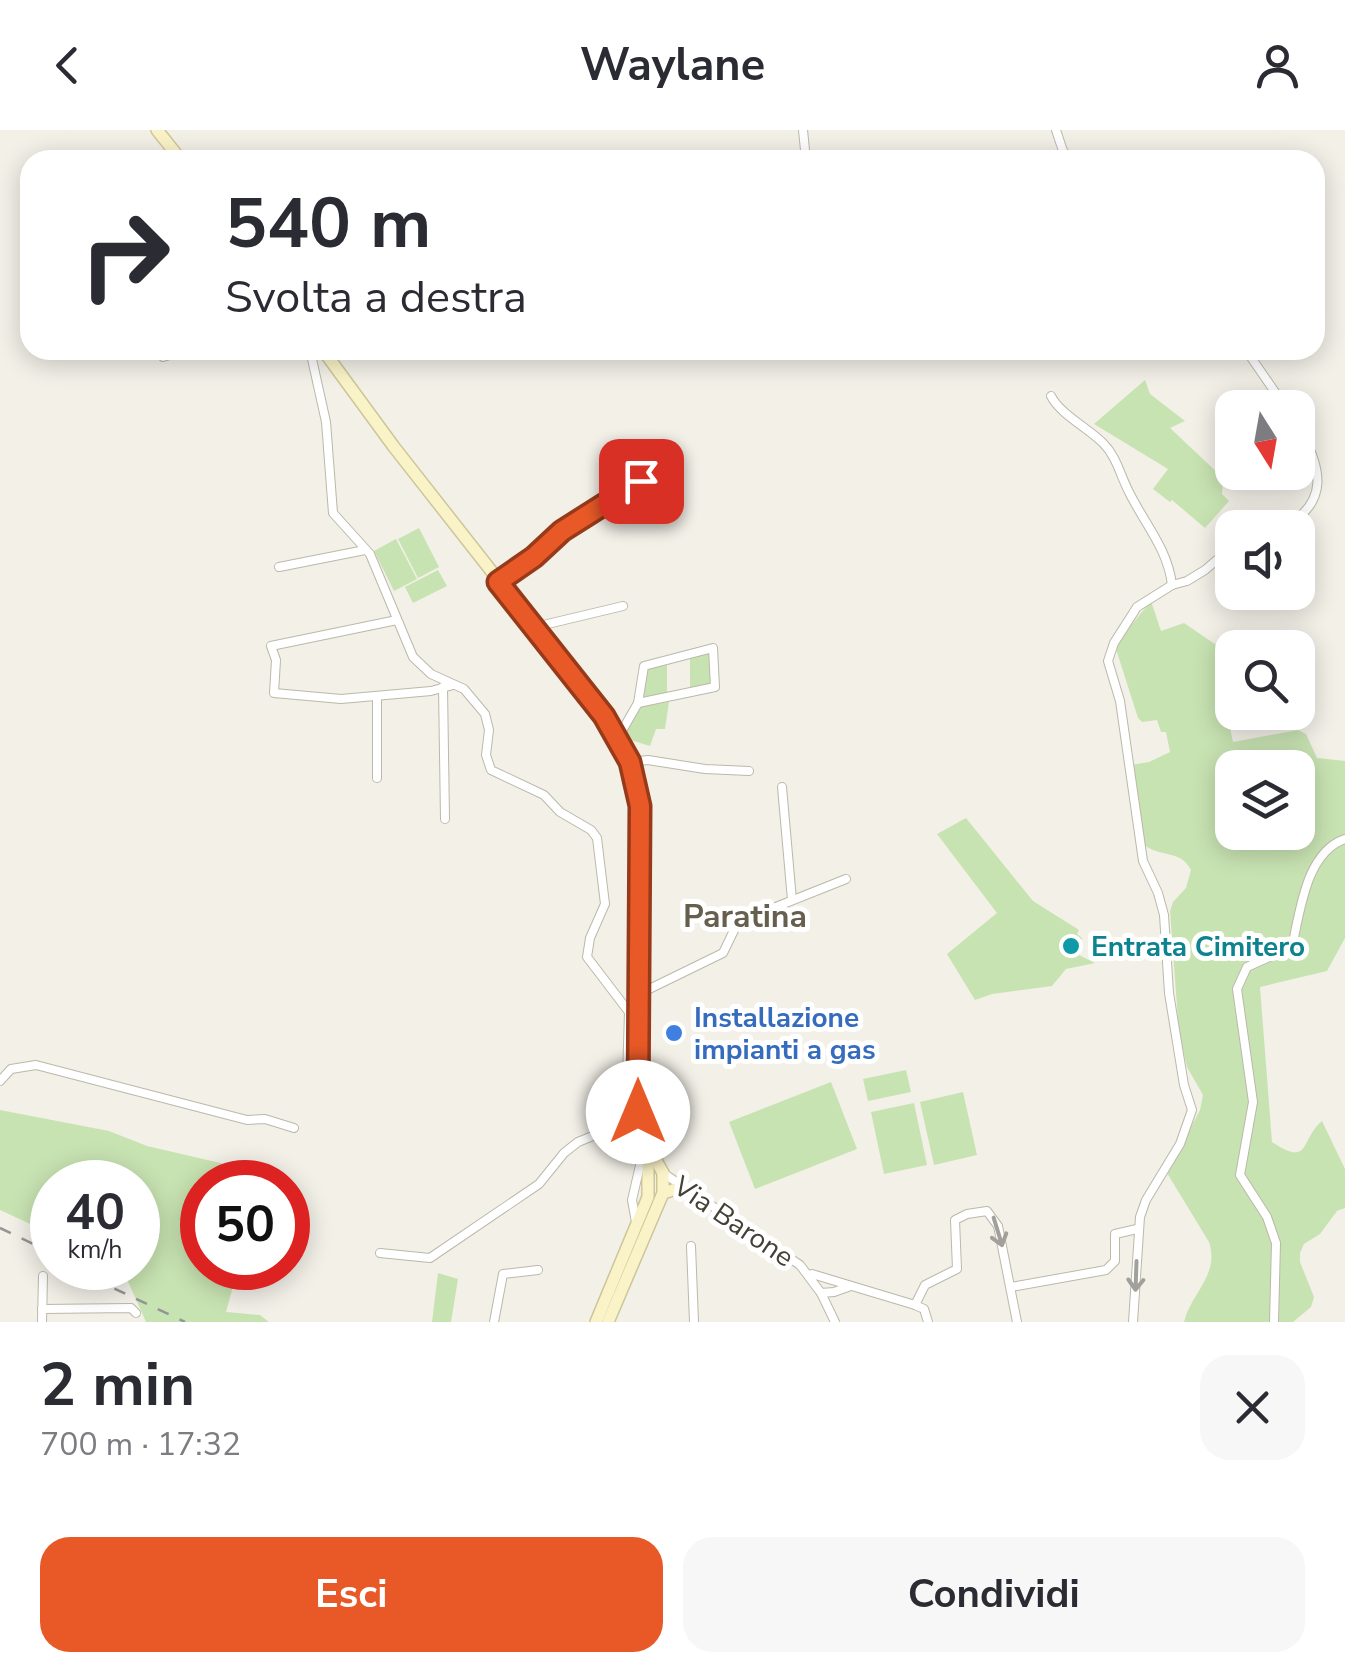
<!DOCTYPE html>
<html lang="it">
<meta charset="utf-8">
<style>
body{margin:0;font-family:"Nunito Sans",sans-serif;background:#f7f7f7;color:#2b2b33;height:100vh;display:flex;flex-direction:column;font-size:38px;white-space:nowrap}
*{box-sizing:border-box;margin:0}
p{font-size:32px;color:#7c7c81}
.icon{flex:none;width:55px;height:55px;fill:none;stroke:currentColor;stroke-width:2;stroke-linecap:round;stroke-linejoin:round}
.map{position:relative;height:1192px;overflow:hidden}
.drawer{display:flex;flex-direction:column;background:#fff;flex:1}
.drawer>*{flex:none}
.hud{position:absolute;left:20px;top:20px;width:1305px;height:210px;border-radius:30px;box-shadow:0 5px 25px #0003;background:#fff;color:#2b2b33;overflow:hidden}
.needle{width:65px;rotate:169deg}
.controls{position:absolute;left:1215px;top:260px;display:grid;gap:20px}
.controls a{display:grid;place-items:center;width:100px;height:100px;border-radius:20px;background:#fff;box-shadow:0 5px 25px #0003;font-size:50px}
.speed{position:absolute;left:30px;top:1030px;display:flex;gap:20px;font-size:50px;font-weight:700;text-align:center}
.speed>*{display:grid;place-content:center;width:130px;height:130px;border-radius:50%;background:#fff;box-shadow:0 5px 25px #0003;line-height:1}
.speed small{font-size:25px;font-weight:400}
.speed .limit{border:15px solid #d22;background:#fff;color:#111}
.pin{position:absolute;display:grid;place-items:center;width:85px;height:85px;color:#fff;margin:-42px;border-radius:20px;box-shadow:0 5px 15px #0006}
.me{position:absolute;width:110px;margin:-55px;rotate:0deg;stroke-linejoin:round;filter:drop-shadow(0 0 8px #0008)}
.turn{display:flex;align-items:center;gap:35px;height:210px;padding:0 40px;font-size:45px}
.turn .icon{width:130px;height:130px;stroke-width:2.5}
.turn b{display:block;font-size:70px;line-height:85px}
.round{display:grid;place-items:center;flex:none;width:105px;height:105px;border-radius:30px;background:#f7f7f7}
.head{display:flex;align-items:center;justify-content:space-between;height:170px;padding:0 40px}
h1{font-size:60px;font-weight:700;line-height:75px}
.primary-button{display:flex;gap:20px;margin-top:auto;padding:20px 40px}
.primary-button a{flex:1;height:115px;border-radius:30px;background:#e85927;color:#fff;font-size:40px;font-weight:700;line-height:115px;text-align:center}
.primary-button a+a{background:#f7f7f7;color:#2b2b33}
header{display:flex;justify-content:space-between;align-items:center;height:130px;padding:0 40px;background:#fff;font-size:45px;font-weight:700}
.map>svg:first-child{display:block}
.green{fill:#c8e3b2;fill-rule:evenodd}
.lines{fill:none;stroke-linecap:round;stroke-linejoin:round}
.minor-casing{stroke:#bcb8aa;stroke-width:10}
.secondary-casing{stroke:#cec699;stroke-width:14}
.minor{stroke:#fff;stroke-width:8}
.secondary{stroke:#faf3c8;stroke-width:11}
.rail{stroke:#959595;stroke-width:2.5;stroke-dasharray:12 12;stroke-linecap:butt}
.oneway{stroke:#a2a09a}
.route-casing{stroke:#973a19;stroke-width:25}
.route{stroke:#e85927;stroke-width:18}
.culture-dot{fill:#0f9aa8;stroke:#fff;stroke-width:4}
.shop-dot{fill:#3f7fe0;stroke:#fff;stroke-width:4}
.labels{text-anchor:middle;stroke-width:10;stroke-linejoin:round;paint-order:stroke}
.culture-label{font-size:28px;font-weight:bold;fill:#0d838f;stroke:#fff;text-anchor:start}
.shop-label{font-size:28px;font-weight:bold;fill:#366cbe;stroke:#fff;text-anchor:start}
.street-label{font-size:28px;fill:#444036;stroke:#fff}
.quarter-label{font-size:32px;font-weight:bold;fill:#665f4e;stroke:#fff}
</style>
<header><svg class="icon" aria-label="back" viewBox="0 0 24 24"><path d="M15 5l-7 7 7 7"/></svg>Waylane<svg class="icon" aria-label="person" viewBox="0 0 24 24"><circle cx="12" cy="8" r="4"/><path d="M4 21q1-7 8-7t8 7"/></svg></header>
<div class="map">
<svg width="1345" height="1192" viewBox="0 0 1345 1192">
<rect width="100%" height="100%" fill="#f2f0e7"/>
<!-- green -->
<g class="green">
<polygon points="1145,250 1150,264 1185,291 1170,298 1223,348 1222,364 1229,371 1205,398 1172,370 1170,372 1153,359 1168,339 1094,294"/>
<polygon points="419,398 439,437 418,448 398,409"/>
<polygon points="396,409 417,449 394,461 374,421"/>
<polygon points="438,440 447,456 413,473 405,457"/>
<path d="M1151,471L1161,501L1184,493L1225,521L1231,529L1223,565L1233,612L1298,600L1306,604L1317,628L1345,631V808L1327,841L1260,857L1272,1012C1311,1038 1300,1009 1322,991L1345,1039V1078L1337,1081L1320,1104L1304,1114L1300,1123V1132L1314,1167L1311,1177L1293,1192H1184C1191,1163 1220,1145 1209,1112L1167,1043L1200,980L1203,965L1187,937L1179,903L1170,781L1173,772L1186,758L1191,740C1181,719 1159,728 1143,714L1131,635L1149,632L1170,622L1166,602H1161L1157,590L1142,592L1138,588L1116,519L1118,511ZM1232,638H1298V702H1232Z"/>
<polygon points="711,521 711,555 690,559 690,525"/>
<polygon points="667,532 667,563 639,568 644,539"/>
<polygon points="669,572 665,599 656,599 650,616 627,609 624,604 638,577"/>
<polygon points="966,688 1033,771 1079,800 1077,804 1082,808 1075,823 1095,833 1066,839 1052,856 992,864 975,870 947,824 997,783 937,704"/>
<polygon points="906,940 911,962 868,971 863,949"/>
<polygon points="831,952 857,1019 755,1059 729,992"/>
<polygon points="963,962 977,1025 934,1035 920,972"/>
<polygon points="914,973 927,1035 884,1044 871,982"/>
<polygon points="0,980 109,1001 147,1016 242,1038 238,1052 202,1052 202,1138 238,1138 226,1182 260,1185 269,1192 146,1192 122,1138 138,1138 138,1052 52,1052 52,1104 0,1080"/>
<polygon points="438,1143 458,1149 451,1192 432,1192"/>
</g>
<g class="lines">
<!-- minor casing -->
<g class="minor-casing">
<g id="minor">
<polyline points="803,0 806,30"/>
<polyline points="1056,0 1063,21 1071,30"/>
<polyline points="310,220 326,292 333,383 370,424 413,527 431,544 464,559 485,584 489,600 486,625 491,640 544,665 560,682 591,700 597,708 605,774 590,808 587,827 629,882 626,982 630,1008 640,1024 641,1031 632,1070 636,1092"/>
<polyline points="1246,220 1286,278"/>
<polyline points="163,227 186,220"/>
<path d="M1051,266C1060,284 1088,298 1103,313C1117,327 1120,345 1129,362C1144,393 1168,419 1172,455"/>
<path d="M1282,398C1331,373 1322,337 1298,296"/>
<polyline points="279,437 365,420"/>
<polyline points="499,451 534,427 561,401 678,325"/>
<polyline points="397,490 271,516 276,530 274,563 341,569 431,561 453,555"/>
<polyline points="535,497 623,476"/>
<polygon points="713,518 715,557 638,573 644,536"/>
<polyline points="443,557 445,689"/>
<polyline points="377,566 377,648"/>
<polyline points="619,606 638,573"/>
<polyline points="630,632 648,630 705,639 749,641"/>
<polyline points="782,657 792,770"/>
<polyline points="639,864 723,823 738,792 846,749"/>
<polyline points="0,951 11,939 36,935 247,990 265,989 294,998"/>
<polyline points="663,1043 800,1135 821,1163 835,1192"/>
<polyline points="691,1116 694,1192"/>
<polyline points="380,1123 430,1128 539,1054 564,1023 578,1012 627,992"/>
<polyline points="812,1144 915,1175 924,1179 928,1192"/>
<polyline points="1011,1157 1106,1140 1115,1131 1115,1104 1137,1099"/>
<polyline points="821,1163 834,1162 848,1157"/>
<polyline points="915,1175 925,1155 957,1139 955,1090 967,1084 987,1081 998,1096 1017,1192"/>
<polyline points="42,1179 131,1178 136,1183"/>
<polyline points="42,1192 43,1146"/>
<polyline points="494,1192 503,1144 538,1140"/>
<polyline points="1133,1192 1140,1087 1146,1070 1180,1014 1192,980 1184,955 1169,863 1164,785 1158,763 1143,731 1120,571 1108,531 1114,513 1137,477 1172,455 1187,451 1205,440 1232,417"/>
<path d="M1274,1192L1276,1113L1267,1087L1240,1045L1253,972L1237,859L1247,837L1292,817C1300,782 1306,722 1345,709"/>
</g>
</g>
<!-- secondary casing -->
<g class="secondary-casing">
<g id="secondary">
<polyline points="157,0 181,30"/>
<polyline points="323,220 394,317 605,586 630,632 640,676 638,982 642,1005 663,1043"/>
<polyline points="663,1063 683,1057"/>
<polyline points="596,1192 648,1067 648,1024"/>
<polyline points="608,1192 663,1063 663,1043"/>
</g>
</g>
<!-- minor -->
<use href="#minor" class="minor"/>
<!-- secondary -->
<use href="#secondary" class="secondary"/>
<!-- rail -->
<g class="rail">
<polyline points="0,1098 52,1123"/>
<polyline points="71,1138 185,1192"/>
</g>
</g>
<!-- one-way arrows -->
<defs><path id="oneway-shaft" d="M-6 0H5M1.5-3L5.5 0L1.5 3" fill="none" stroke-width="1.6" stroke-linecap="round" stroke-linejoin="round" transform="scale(2.5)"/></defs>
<g class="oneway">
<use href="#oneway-shaft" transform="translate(998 1102) rotate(73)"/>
<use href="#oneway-shaft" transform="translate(1136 1146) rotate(92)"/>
</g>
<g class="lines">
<!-- route casing -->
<g class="route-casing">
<polyline id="route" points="638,982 640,676 630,632 604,586 498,452 534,427 562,401 641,351"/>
</g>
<!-- route -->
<use href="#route" class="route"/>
</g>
<!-- markers -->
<circle class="culture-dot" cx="1071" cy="816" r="10"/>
<circle class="shop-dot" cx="674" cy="903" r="10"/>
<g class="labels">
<!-- culture labels -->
<g class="culture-label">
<text x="1091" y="826">Entrata Cimitero</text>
</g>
<!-- shop labels -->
<g class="shop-label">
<text x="694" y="897">Installazione<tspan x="694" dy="32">impianti a gas</tspan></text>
</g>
<!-- street labels -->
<g class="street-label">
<text transform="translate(734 1091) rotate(34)" y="10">Via Barone</text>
</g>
<!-- quarter labels -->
<g class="quarter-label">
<text x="745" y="797">Paratina</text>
</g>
</g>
</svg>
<div class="controls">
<a><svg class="needle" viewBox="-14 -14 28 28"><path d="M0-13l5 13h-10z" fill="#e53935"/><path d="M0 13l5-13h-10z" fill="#7c7c81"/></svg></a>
<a><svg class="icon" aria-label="sound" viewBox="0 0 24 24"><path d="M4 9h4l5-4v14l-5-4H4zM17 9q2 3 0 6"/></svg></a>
<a><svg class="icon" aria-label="search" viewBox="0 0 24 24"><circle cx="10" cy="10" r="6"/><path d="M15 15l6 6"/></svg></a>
<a><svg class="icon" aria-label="layers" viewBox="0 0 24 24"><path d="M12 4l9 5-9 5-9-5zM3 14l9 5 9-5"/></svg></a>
</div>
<div class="speed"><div>40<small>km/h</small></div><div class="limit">50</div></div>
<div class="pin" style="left:641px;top:351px;background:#d93025"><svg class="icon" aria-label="arrive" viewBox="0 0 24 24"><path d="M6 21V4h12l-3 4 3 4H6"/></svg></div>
<svg class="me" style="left:638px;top:982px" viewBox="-20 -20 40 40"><circle r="19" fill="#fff"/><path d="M0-13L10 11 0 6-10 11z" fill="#e85927"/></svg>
<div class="hud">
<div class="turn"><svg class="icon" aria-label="right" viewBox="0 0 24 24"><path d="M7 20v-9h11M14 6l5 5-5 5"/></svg><div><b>540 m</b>Svolta a destra</div></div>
</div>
</div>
<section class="drawer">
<div class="head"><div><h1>2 min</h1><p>700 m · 17:32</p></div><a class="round"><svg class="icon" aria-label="close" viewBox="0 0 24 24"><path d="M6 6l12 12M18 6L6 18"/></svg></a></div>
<div class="primary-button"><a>Esci</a><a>Condividi</a></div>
</section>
